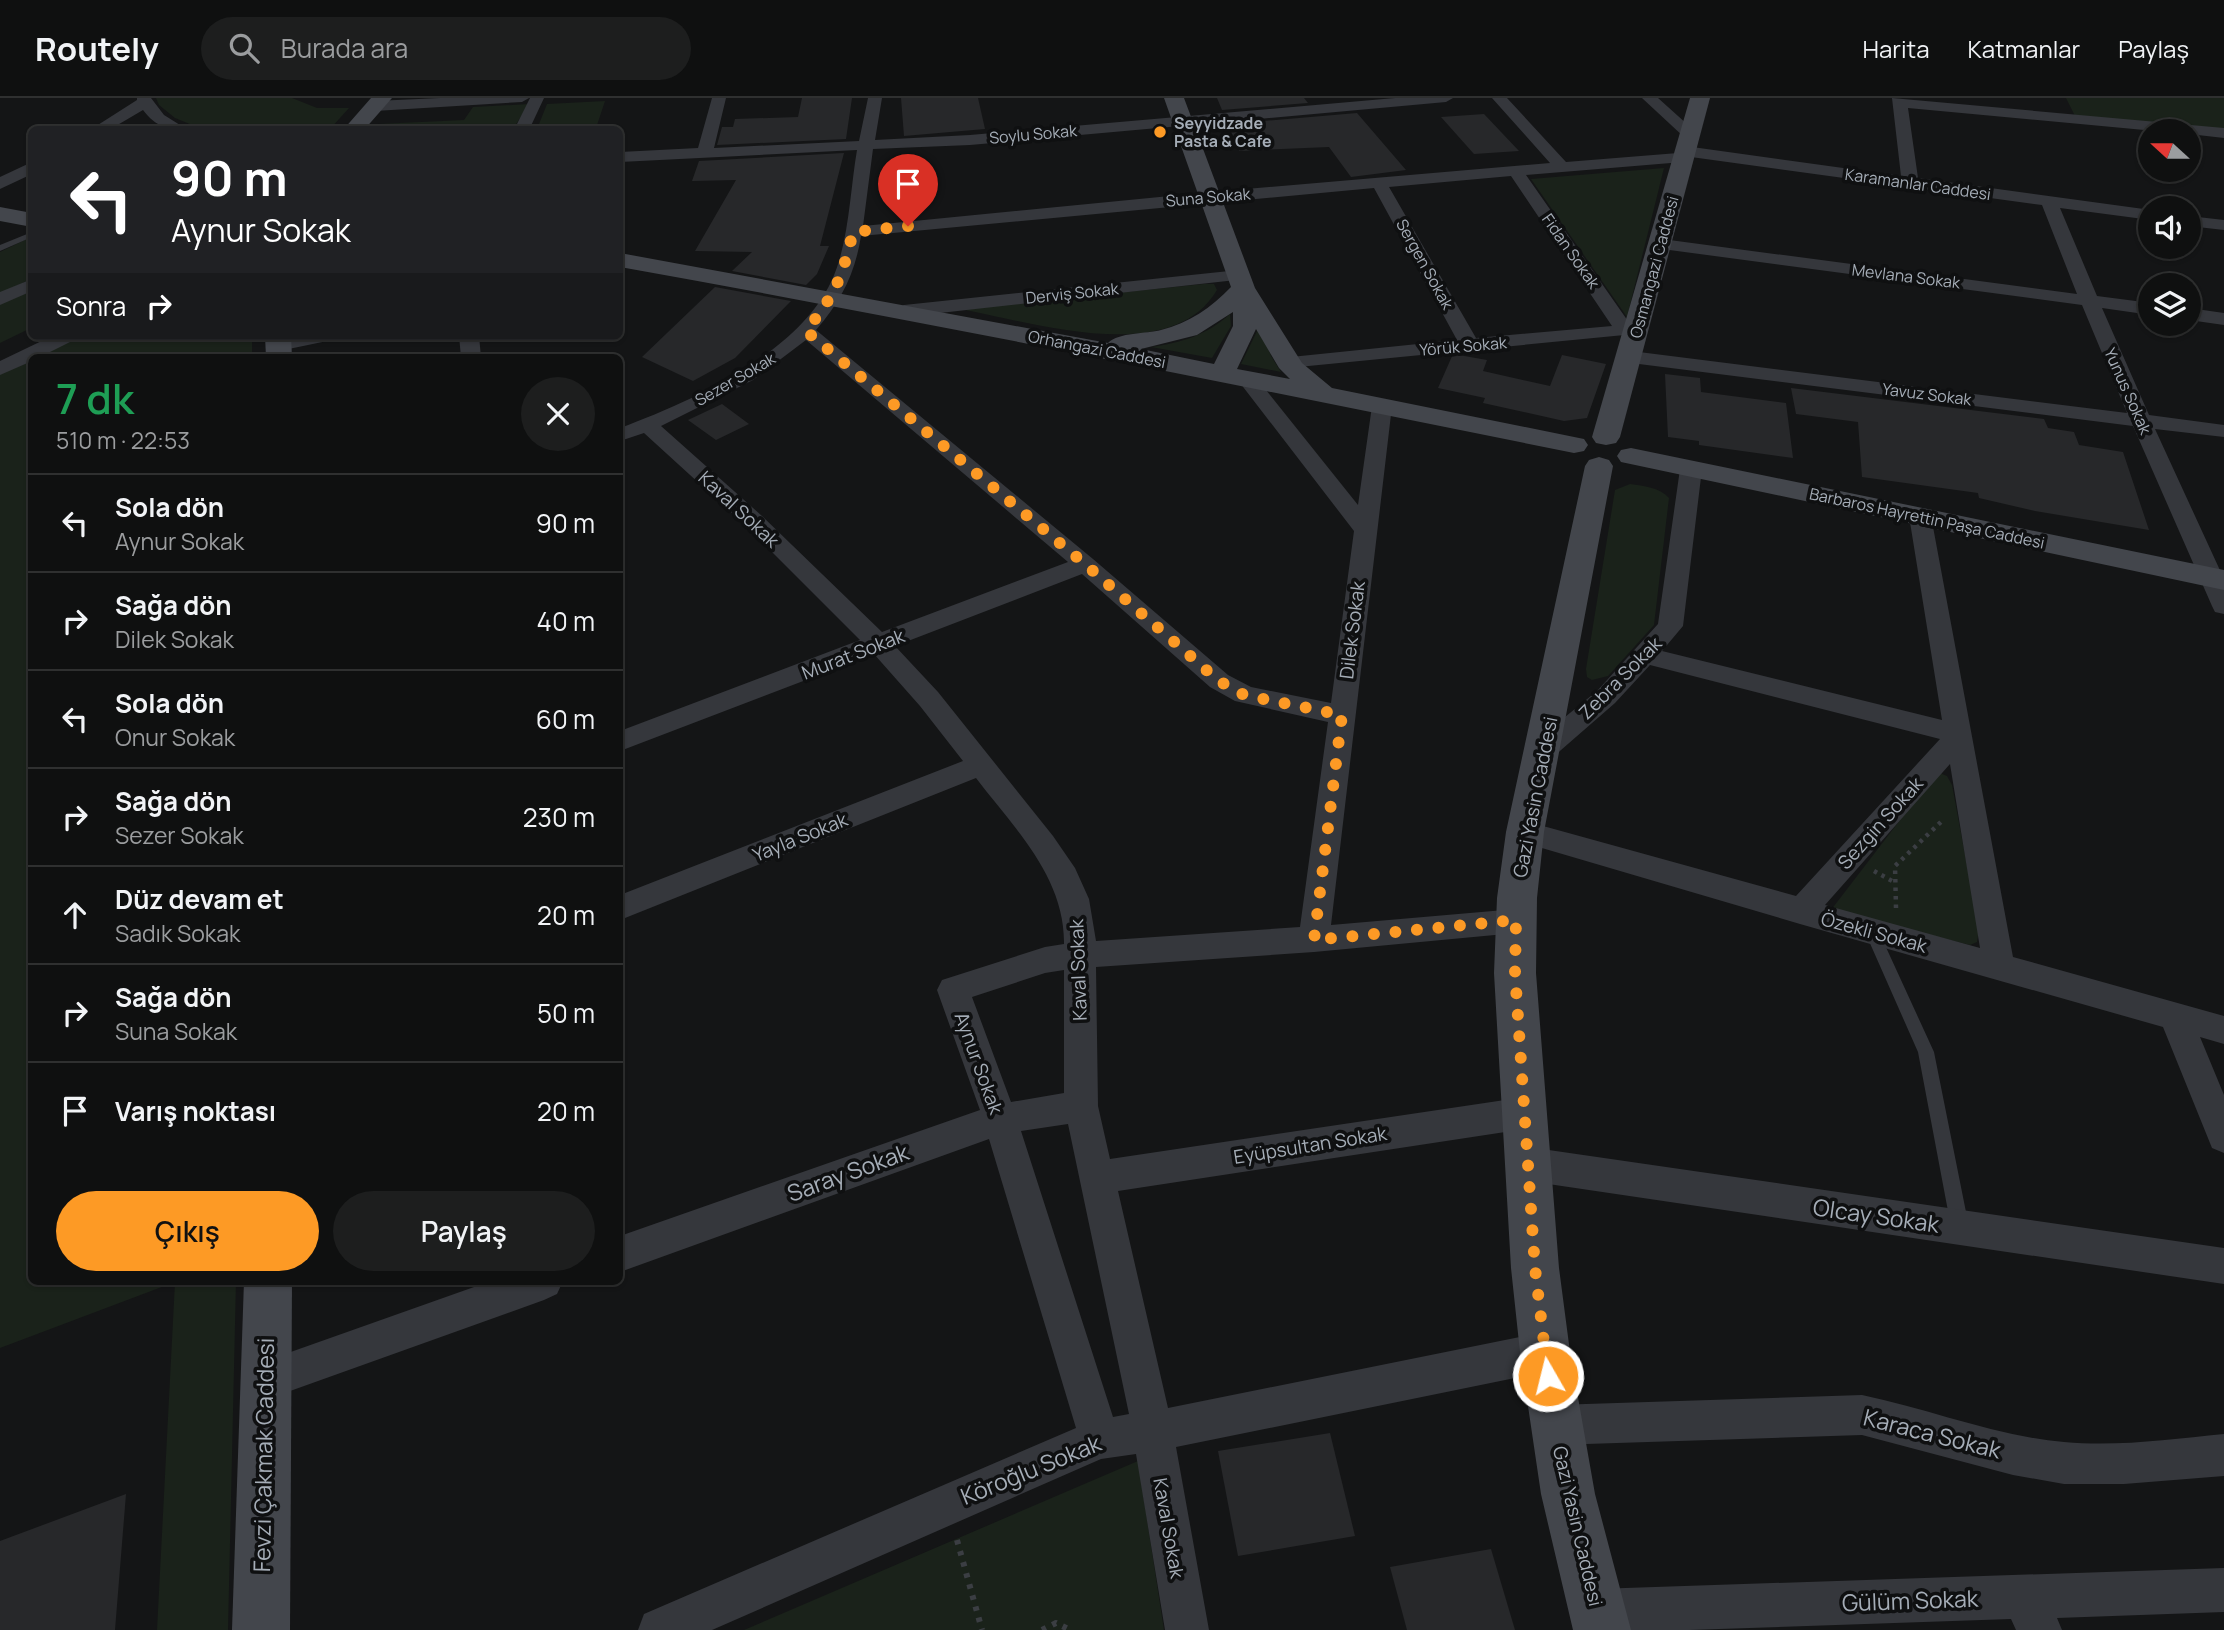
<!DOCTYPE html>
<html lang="tr">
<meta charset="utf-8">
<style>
body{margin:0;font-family:Manrope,sans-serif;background:#1d1e1e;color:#f1f3f6;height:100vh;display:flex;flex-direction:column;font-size:26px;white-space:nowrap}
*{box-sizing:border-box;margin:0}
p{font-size:23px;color:#9b9d9f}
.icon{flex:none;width:38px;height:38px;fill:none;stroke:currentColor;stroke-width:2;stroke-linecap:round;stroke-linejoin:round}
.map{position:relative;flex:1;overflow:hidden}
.panel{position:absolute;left:28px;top:256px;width:595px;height:931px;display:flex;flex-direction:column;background:#0f1010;border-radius:10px;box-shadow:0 2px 5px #0004,0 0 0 2px #2f3030}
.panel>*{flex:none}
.hud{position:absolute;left:28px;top:28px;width:595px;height:214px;border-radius:10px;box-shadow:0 2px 5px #0004,0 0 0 2px #2f3030;background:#202124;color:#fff;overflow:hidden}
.needle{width:46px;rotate:291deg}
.tools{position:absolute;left:2138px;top:21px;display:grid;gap:14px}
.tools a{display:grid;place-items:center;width:63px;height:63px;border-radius:50%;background:#0f1010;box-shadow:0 2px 5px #0004,0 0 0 2px #2f3030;font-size:35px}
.pin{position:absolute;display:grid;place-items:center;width:60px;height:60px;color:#fff;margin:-72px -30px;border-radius:50% 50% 50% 0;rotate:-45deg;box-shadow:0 0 7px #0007}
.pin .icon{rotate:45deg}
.me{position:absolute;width:77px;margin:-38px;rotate:352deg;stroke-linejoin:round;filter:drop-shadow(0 0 5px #0008)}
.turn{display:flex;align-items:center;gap:24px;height:147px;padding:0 28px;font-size:32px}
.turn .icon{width:91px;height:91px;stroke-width:2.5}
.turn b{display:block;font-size:49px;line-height:60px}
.then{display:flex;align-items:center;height:66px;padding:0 28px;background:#0003;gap:14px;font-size:26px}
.round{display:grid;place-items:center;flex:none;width:74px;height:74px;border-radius:37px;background:#1d1e1e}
.head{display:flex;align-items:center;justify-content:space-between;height:119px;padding:0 28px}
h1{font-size:42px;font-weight:600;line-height:52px;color:#1e9e55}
.primary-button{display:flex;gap:14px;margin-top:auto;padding:14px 28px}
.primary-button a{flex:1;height:80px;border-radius:42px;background:#fd9a25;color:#111;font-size:28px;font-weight:600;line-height:80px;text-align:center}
.primary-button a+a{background:#1d1e1e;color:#f1f3f6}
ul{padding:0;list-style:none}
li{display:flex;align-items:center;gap:21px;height:98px;padding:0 28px;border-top:2px solid #2f3030}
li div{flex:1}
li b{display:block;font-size:26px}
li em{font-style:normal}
header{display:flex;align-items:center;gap:42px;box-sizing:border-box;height:98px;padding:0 35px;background:#0f1010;border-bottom:2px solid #2f3030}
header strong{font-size:33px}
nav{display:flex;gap:38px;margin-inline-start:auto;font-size:24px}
.search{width:490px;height:63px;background:#1d1e1e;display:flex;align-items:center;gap:18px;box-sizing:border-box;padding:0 24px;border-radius:38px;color:#9b9d9f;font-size:26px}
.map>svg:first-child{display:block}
.green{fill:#1a221a}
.building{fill:#27282a}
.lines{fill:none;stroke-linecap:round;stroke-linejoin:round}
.path-far1{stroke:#3b3e43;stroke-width:4.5;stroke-dasharray:3.5 5;stroke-linecap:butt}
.path{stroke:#3b3e43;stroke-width:6;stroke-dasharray:4.5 7;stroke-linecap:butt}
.lane{fill:#35373c;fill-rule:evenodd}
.street{fill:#35373c;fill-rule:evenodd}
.secondary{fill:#43464c;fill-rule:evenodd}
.route{stroke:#fd9a25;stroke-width:12;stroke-dasharray:0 21.6}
.poi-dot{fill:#fd9a25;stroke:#0f1011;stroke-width:2.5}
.labels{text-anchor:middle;stroke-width:7;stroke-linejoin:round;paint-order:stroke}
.far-poi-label{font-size:16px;font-weight:bold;fill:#a5adb7;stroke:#0f1011;text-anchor:start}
.far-street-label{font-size:16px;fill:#a5adb7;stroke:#0f1011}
.street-label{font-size:19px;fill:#a5adb7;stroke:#0f1011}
.near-street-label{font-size:23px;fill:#a5adb7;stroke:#0f1011}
</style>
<header>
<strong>Routely</strong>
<div class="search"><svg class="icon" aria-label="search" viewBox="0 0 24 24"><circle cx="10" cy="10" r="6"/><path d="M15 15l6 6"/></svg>Burada ara</div>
<nav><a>Harita</a><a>Katmanlar</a><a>Paylaş</a></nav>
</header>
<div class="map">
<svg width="2224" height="1532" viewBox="0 0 2224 1532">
<rect width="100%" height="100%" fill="#141516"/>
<!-- green -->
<g class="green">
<polygon points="156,0 292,0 317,10 349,10 330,31 202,31 175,20 159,7"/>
<polygon points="2066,0 2224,0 2224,32 2075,18"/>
<polygon points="605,3 596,30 537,31 547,6"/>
<polygon points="529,6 513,31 374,32 378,26 464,22 473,9"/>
<polygon points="1664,70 1627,219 1531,81"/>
<polygon points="31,139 31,181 0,196 0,154"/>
<path d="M1204,186H1214L1217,192C1171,270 1032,224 960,211Z"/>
<polygon points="31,191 31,230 0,245 0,206"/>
<path d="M1230,216L1231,228L1212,260L1151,249C1181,245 1207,237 1230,216Z"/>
<polygon points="1259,229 1271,258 1281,274 1241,266"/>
<polygon points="78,238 252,238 252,259 35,259"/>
<polygon points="31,261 32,1183 236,1183 228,1532 157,1532 175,1184 0,1250 0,276"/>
<path d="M1630,386C1644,388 1659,389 1669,400L1654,527L1608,578L1592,582L1587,579L1586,571L1615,392Z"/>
<polygon points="1937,674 1947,678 1952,687 1979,832 1977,844 1970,847 1831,812"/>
<polygon points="1138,1363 1164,1532 744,1532"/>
</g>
<!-- building -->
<g class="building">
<polygon points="802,0 852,0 846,41 717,47 722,29 733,29 735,21 798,19"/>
<polygon points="901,0 978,0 985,31 904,38"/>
<polygon points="1217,0 1304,0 1308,5 1222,12"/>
<polygon points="1357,15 1406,72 1351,79 1329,49 1239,53 1228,26"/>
<polygon points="1484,16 1519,53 1474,56 1441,19"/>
<polygon points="844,55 820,148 829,148 817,176 806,187 732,173 752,154 695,153 736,82 692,83 699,63"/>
<polygon points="715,189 791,203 735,260 693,283 642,259"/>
<polygon points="1453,256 1487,262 1483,273 1550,288 1562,257 1606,266 1587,320 1564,323 1483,305 1485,300 1438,290"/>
<polygon points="1665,276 1700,280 1701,294 1786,305 1793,360 1699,347 1699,343 1668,339"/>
<polygon points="1791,290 2044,321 2048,330 2074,334 2079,347 2123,354 2149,432 2035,413 1979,400 1978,395 1862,379 1858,324 1796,316"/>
<polygon points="722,306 749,326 716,342 688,322"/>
<polygon points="1330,1335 1355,1438 1238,1458 1218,1353"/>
<polygon points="126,1396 115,1532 0,1532 0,1443"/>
<polygon points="1491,1451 1515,1532 1407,1532 1390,1469"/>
</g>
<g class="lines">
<!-- path-far1 -->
<g class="path-far1">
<polyline points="1874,773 1894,784"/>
<polyline points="1896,810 1895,768 1944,721"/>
</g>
<!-- path -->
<g class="path">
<polyline points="957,1442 982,1532"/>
<polyline points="1042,1532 1056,1525 1070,1532"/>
</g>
<!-- lane -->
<g class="lane">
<polygon points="32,134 32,139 0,153 0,147"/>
<polygon points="1872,828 1877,830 1879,834 1934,954 1969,1129 1966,1135 1960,1137 1954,1135 1951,1129 1918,954 1865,834 1867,830"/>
</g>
<!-- street -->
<g class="street">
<path d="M137,0H151L164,17L188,32C168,32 156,29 143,12L109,32H90L137,2Z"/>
<polygon points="440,0 529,0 522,4 375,13 367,8 375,3"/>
<polygon points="530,0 544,0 529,32 514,32"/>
<path d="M712,0H726L714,50L859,43L868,0H882L875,42L970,37L1395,0H1453L1446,4L970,47L873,51L863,128L1211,94L1550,65L1492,0H1507L1566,64L1678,55L1679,50L1685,48L1901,78L1892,0L2224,30V40L2189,36V33H2155L1908,10L1918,80L2151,112V122L2060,110L2097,198L2151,205V217L2102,210L2149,317L2224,327V339L2155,331L2224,481V516L2215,514L2212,508L2133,328L1631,265L1624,263L1621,259L1624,255L1631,253L2127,315L2082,207L1662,151L1653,146L1662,141L2077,196L2042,107L1691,59L1683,64L1526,77L1630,226L1645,227L1648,231L1645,235L1288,270L1281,268L1278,264L1281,260L1457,242L1374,90L861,138C855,176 841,203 816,232L1093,461L1228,577L1251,589L1331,605L1354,433L1237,281L1240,277H1254L1358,407L1372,308L1375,304H1389L1392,308L1331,827L1516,811L1527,814L1531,823L1527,832L1516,835L1314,854L1096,869L1098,1008L1110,1061L1525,999L1537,1004L1542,1015L1537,1026L1525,1031L1118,1093L1168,1310L1545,1234L1559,1240L1565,1254L1559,1268L1545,1274L1176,1349L1209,1532H1165L1136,1356L1101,1361L712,1532H638L644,1516L1076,1330L989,1041L620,1174V1138L980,1012L937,892L942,882L1045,849L1064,846C1065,779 1014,730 976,680L620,822V797L963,663L920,608L874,556L620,653V633L860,542L746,428L644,335L620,343V330C692,303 796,257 831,184C849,147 850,92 857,52L620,64V54L698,50ZM1511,78L1612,228L1476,240L1389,89ZM806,242L1068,464L882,534L762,418L661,328L753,282ZM1082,476L1210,589L1235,603L1328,624L1300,829L1096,843L1089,801L1075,770L1053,738L938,594L895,548ZM1064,872V995L1011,1004L972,899L1045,875ZM1068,1026L1129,1316L1113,1319L1021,1033Z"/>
<polygon points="1642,0 1658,0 1698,36 1690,41 1684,39"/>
<polygon points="32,64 32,76 0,91 0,79"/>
<polygon points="2189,118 2224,122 2224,132 2189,128"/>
<polygon points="1239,172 1245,173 1248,177 1245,181 904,219 894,213 904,207"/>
<polygon points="32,181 32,193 0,207 0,194"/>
<polygon points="2189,210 2224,215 2224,227 2189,222"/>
<polygon points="52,238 77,238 74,242 40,259 32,259 32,263 0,277 0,263"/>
<polygon points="295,238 335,238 332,242 279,253 269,247 272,243"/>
<polygon points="459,238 479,238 481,259 461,259"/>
<path d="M1691,364L1699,366L1702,371L1683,528L1662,553L1942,622L1909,418L1912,413H1928L1931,418L2013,859L2224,918V946L2200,939L2224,997V1055L2212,1050L2163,929L1800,826L1515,742L1510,734L1515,726L1525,723L1796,798L1940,641L1650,567L1615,605L1553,659L1543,662L1533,659L1529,652L1533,645L1597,593L1658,526L1680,371L1683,366ZM1950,666L1980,850L1825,807Z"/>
<polygon points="1528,1049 2224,1150 2224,1186 1528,1083 1515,1078 1510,1066 1515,1054"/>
<polygon points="491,1183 563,1183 557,1196 544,1202 265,1302 251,1296 245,1282 251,1268"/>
<path d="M1862,1297C1930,1311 1995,1338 2064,1344C2118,1349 2171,1341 2224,1336V1378L2124,1386H2064L2013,1377L1862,1337L1555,1347L1541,1341L1535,1327L1541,1313L1555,1307Z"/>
<polygon points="2224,1470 2224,1514 2057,1520 2062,1532 2016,1532 2011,1521 1689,1532 1588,1532 1580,1529 1574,1513 1580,1497 1596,1491"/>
</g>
<!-- secondary -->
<g class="secondary">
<polygon points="371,0 392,0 364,32 343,32"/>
<path d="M1164,0H1184L1255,190L1302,265L1332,290L1584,341L1588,347L1584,353L1574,355C1256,291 939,226 620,169V155L1108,245C1119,234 1146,236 1161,232C1189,225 1211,210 1231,189ZM1233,214V228L1214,266L1141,251L1197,237ZM1256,231L1279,270L1290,281L1237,271Z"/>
<polygon points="1690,0 1710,0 1620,339 1616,345 1606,347 1596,345 1592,339"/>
<polygon points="0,109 32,115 32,129 0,123"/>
<polygon points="265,238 291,238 292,259 266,259"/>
<polygon points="1631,350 2224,472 2224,492 1621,364 1617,358 1621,352"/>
<polygon points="1599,359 1609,362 1613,368 1544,734 1537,800 1536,875 1559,1170 1570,1254 1595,1396 1631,1532 1573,1532 1541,1396 1520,1254 1511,1170 1494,875 1497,800 1506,734 1585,368 1589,362"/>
<polygon points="244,1183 292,1183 290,1532 232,1532"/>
</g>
</g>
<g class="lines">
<!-- route -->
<path class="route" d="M908,128L853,134C841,182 837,193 806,233L1085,466L1219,583L1244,597L1342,617L1314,842L1516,822L1515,875L1535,1170L1548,1278"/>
</g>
<!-- markers -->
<circle class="poi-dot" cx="1160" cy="34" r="7"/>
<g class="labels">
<!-- far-poi labels -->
<g class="far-poi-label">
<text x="1174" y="31">Seyyidzade<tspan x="1174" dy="18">Pasta &amp; Cafe</tspan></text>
</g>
<!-- far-street labels -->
<g class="far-street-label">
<text transform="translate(1033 36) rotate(-5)" y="6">Soylu Sokak</text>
<text transform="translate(1918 86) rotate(8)" y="6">Karamanlar Caddesi</text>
<text transform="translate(1208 99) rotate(-5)" y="6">Suna Sokak</text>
<text transform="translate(1571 153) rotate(55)" y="6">Fidan Sokak</text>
<text transform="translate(1425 166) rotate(61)" y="6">Sergen Sokak</text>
<text transform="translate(1654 169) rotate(-75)" y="6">Osmangazi Caddesi</text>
<text transform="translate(1906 178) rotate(7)" y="6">Mevlana Sokak</text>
<text transform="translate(1072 195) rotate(-6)" y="6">Derviş Sokak</text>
<text transform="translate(1463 248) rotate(-5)" y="6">Yörük Sokak</text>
<text transform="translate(1097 251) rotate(11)" y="6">Orhangazi Caddesi</text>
<text transform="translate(735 281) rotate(-30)" y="6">Sezer Sokak</text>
<text transform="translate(2128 293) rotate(66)" y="6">Yunus Sokak</text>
<text transform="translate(1927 296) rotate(7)" y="6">Yavuz Sokak</text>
<text transform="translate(1927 420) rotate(12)" y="6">Barbaros Hayrettin Paşa Caddesi</text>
</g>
<!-- street labels -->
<g class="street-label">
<text transform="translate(739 411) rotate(43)" y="7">Kaval Sokak</text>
<text transform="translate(1352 532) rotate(-83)" y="7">Dilek Sokak</text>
<text transform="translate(853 556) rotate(-21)" y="7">Murat Sokak</text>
<text transform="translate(1620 580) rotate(-45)" y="7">Zebra Sokak</text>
<text transform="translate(1535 699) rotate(-79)" y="7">Gazi Yasin Caddesi</text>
<text transform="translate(1880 725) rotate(-48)" y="7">Sezgin Sokak</text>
<text transform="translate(800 739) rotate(-22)" y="7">Yayla Sokak</text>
<text transform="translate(1874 834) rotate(15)" y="7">Özekli Sokak</text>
<text transform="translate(1078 872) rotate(-92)" y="7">Kaval Sokak</text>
<text transform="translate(979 965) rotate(70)" y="7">Aynur Sokak</text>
<text transform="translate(1310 1047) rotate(-9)" y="7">Eyüpsultan Sokak</text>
<text transform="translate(1578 1428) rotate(77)" y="7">Gazi Yasin Caddesi</text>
<text transform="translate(1169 1430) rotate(80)" y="7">Kaval Sokak</text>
</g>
<!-- near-street labels -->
<g class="near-street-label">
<text transform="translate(848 1075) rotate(-20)" y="8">Saray Sokak</text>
<text transform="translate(1876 1118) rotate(8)" y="8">Olcay Sokak</text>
<text transform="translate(1932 1336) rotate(14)" y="8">Karaca Sokak</text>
<text transform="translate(264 1357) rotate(-89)" y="8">Fevzi Çakmak Caddesi</text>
<text transform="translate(1031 1372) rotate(-22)" y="8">Köroğlu Sokak</text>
<text transform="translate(1910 1503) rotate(-2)" y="8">Gülüm Sokak</text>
</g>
</g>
</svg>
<div class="tools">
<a><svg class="needle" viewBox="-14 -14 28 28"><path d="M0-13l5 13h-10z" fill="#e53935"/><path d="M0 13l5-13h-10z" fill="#9b9d9f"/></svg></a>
<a><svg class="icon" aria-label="sound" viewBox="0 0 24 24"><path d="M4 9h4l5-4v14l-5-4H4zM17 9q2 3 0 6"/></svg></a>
<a><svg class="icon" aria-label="layers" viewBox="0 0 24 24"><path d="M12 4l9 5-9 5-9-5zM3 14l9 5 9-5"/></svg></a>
</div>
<div class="pin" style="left:908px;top:128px;background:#d93025"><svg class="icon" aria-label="arrive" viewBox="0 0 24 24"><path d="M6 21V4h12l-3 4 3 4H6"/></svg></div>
<svg class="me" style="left:1548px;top:1278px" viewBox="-20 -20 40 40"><circle r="17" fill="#fd9a25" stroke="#fff" stroke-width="3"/><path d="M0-11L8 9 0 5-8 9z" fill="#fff"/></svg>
<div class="hud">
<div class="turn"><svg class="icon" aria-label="left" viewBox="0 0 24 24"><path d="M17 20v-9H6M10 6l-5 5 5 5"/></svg><div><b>90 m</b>Aynur Sokak</div></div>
<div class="then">Sonra<svg class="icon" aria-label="right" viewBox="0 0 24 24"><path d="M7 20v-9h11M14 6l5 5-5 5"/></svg></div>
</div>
<section class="panel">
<div class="head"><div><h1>7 dk</h1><p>510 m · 22:53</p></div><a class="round"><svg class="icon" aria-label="close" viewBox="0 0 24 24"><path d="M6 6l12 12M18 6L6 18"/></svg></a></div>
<ul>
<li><svg class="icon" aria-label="left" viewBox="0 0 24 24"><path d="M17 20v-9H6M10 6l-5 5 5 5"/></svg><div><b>Sola dön</b><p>Aynur Sokak</p></div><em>90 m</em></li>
<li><svg class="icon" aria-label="right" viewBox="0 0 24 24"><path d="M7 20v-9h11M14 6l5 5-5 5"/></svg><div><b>Sağa dön</b><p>Dilek Sokak</p></div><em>40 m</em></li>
<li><svg class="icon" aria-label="left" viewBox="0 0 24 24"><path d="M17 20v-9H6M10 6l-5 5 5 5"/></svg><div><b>Sola dön</b><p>Onur Sokak</p></div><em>60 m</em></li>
<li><svg class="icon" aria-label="right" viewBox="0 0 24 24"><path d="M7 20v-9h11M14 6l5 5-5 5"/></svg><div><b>Sağa dön</b><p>Sezer Sokak</p></div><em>230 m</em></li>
<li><svg class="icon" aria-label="ahead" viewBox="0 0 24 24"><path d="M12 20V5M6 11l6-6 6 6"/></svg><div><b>Düz devam et</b><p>Sadık Sokak</p></div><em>20 m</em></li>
<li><svg class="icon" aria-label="right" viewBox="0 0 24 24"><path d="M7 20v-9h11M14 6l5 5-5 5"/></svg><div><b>Sağa dön</b><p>Suna Sokak</p></div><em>50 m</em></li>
<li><svg class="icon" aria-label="arrive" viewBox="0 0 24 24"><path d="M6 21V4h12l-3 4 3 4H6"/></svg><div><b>Varış noktası</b></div><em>20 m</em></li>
</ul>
<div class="primary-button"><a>Çıkış</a><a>Paylaş</a></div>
</section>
</div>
